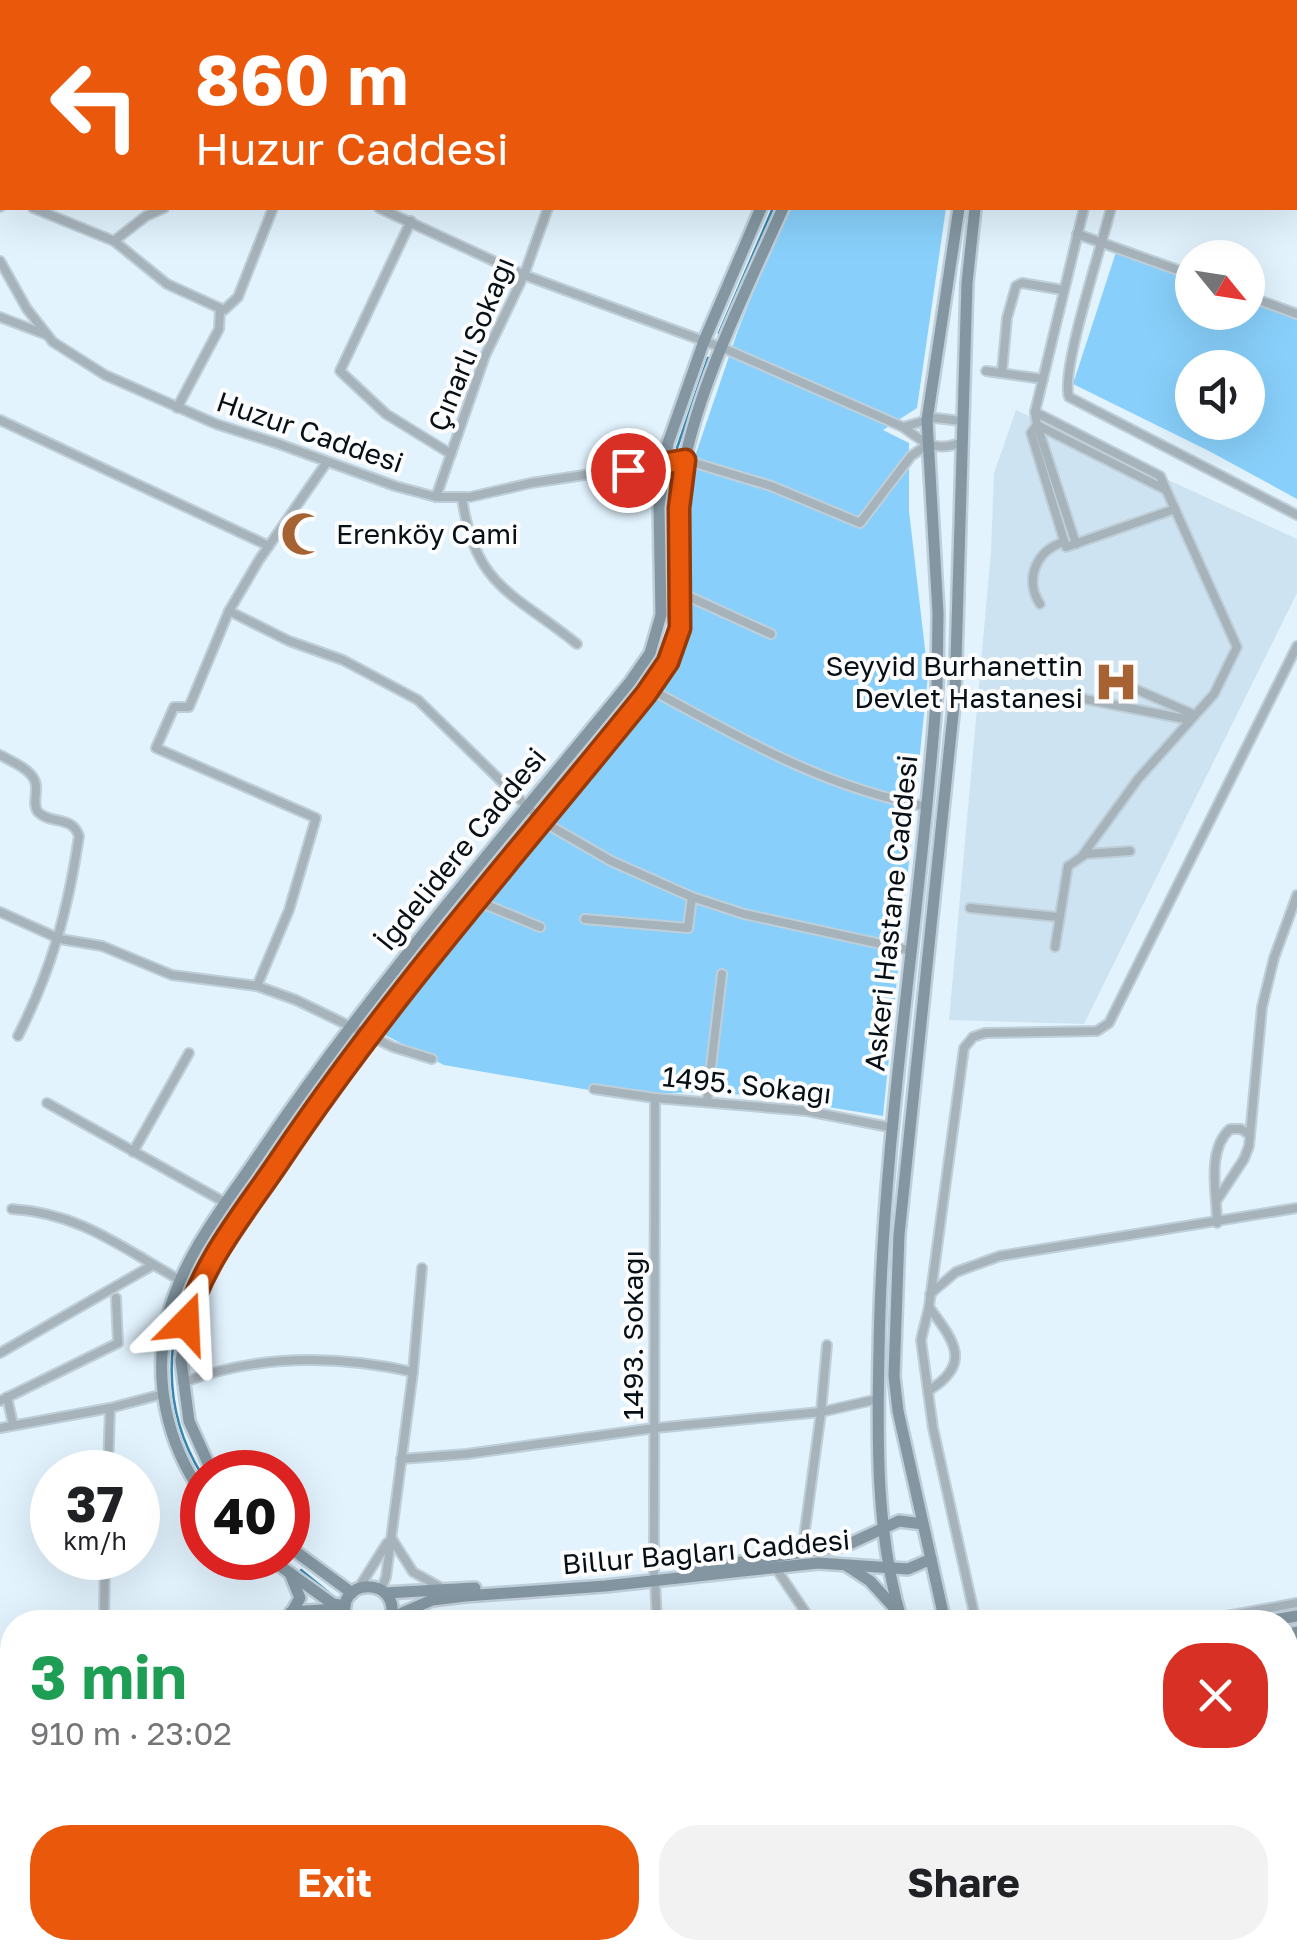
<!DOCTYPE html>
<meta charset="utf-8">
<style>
body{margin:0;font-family:"Golos Text",sans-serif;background:#f2f2f2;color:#202124;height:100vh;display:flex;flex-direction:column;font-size:38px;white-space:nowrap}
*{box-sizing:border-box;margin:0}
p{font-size:32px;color:#757577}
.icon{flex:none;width:55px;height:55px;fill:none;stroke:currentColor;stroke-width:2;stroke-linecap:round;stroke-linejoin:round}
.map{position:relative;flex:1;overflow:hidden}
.sheet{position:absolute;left:0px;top:1610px;width:1298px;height:350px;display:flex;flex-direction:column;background:#fff;border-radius:40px 40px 0 0;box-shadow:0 10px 40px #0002}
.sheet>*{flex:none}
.top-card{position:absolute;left:0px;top:0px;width:1298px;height:210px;box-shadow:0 10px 40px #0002;background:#ea580c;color:#fff;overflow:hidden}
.needle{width:65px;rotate:120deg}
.controls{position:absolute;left:1175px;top:240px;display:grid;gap:20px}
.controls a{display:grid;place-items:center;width:90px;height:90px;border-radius:50%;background:#fff;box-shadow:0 10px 40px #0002;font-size:50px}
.speed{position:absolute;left:30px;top:1450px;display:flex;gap:20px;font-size:50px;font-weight:700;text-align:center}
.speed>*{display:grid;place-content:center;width:130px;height:130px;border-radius:50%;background:#fff;box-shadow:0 10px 40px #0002;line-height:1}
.speed small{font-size:25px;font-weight:400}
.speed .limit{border:15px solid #d22;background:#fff;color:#111}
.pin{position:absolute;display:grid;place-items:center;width:85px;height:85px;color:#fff;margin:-42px;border:5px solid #fff;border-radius:50%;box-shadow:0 2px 10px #0007}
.me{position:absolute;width:110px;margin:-55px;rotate:21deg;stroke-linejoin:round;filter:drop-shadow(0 0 8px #0008)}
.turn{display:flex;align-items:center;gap:35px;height:210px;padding:0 30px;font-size:45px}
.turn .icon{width:130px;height:130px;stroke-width:2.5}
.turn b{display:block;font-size:70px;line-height:85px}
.round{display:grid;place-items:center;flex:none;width:105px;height:105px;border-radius:40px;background:#f2f2f2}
.headline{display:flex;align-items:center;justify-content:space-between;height:170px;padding:0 30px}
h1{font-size:60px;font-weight:700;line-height:75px;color:#1e9e55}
.action{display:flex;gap:20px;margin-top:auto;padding:20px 30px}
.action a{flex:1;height:115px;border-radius:40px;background:#ea580c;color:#fff;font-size:40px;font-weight:700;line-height:115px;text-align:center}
.action a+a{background:#f2f2f2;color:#202124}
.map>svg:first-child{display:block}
.built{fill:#cee3f1}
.green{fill:#88d0fb;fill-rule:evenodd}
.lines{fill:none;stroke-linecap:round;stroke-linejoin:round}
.stream{stroke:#3a85ad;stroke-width:2.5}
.street-casing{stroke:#bfcfd9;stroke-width:12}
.secondary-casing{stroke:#bfcfd9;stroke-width:16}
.street{stroke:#a7b3bb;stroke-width:8}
.secondary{stroke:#8396a1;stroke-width:11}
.route-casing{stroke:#983908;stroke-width:25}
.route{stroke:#ea580c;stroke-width:18}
.labels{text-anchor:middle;stroke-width:8;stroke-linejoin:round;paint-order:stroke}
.street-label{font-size:28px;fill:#061016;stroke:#fdfdfd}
.poi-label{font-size:28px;fill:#061016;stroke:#fdfdfd;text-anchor:start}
</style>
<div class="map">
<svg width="1297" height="1960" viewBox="0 0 1297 1960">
<rect width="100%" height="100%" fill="#e2f3fe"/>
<!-- built -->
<polygon class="built" points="1016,410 1297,539 1297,593 1084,1024 949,1020 991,551 994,473"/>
<!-- green -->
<g class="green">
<polygon points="787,208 946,208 917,408 883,430 909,443 909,511 928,675 883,1116 760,1096 701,1092 618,1095 444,1065 375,1030 671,659 685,619 685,498 693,462 738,330"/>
<path d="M1116,252L1192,280V312H1248V301L1297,320V499L1209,451L1073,384ZM1192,368H1248V422H1192Z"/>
<polygon points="1297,1642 1297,1960 1040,1960 1037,1948 1285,1948 1285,1644"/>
<rect x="0" y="1761" width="12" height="124"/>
</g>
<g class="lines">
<!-- stream -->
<g class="stream">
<polyline points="814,0 814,2"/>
<polyline points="719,333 773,208"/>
<polyline points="677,448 708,358"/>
<path d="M540,809L650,674C690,615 662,540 671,474"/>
<polyline points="362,1027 528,823"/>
<path d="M202,1475C155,1400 166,1312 212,1238C228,1213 248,1190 265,1164C295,1120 323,1074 357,1033"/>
<polyline points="301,1570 328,1592"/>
</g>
<!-- street casing -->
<g class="street-casing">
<g id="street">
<polyline points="168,0 173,2"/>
<polyline points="532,0 537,2"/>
<polyline points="1297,0 1297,1"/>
<polyline points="243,2 244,0"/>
<polyline points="450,2 451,0"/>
<polyline points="781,2 783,0"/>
<polyline points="1175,2 1176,0"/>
<polyline points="1202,2 1204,0"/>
<polyline points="1271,2 1277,0"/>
<polyline points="0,65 2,66"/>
<polyline points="1295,83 1297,83"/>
<polyline points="1295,94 1297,93"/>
<polyline points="1295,165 1297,164"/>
<polyline points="1295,175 1297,174"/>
<polyline points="0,207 2,205"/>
<polyline points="33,208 114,241 167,284 224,310 238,297 273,208"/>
<path d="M379,208L524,275L723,348L903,427C924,443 936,453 962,442"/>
<path d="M1111,208C1103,242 1060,371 1069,397L1297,515"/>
<polyline points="411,221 340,371 386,414 451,454"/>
<polyline points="1077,234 1192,275"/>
<polyline points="114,241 146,216 164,208"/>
<polyline points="0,261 27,309 53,342 105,375 216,424 279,444 395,486 436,497 470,497 531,483 685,460 771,486 860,523 911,456 927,445"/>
<polyline points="1248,296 1297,314"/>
<polyline points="0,317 47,335"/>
<polyline points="986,371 1043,379"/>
<polyline points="1002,372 1007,318 1016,286 1022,283 1063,290"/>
<polyline points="177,408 219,329 220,310"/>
<polyline points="1035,412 1160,476 1237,647 1214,694 1138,779 1082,856"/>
<polyline points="0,420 269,546"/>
<polyline points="1037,425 1031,433 1066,547 1175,509"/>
<polyline points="1037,425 1166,490"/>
<polyline points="903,427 935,418 962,421"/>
<polyline points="436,497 485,356 524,275 548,208"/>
<path d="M462,497C474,587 514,593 577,644"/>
<polyline points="1076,544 1037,425 1035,412 1084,208"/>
<polyline points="681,593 771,634"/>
<path d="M1040,604C1024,580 1036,550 1064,542"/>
<polyline points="229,611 289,641 343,660 418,700 542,821 611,861 692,897 744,914 913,951"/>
<polyline points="1119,682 1195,715"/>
<path d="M650,689C742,739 823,787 928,807"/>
<polyline points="1074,697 1190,720"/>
<path d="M0,755C11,761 28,768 34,779C40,789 31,803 38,812C51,825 72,815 79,836C68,910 52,969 18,1036"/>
<polyline points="477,901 540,927"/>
<polyline points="970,908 1058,917"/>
<polyline points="0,912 60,939 102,946 172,975 257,986 296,1000 393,1047 432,1059"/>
<polyline points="585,919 688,928 692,897"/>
<polyline points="1055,947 1068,866 1086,854 1130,851"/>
<polyline points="257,986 289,910 316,818 156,748 174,707 189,707 229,611 259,560 327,462"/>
<polyline points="594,1089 655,1098 807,1111 894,1128"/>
<polyline points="707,1101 722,974"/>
<polyline points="47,1103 226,1203"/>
<polyline points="133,1152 189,1053"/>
<polyline points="1217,1200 1244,1159 1249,1146 1262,1007 1274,958 1297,895"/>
<path d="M12,1209C80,1213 122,1248 180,1280"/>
<path d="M1217,1223C1217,1193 1206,1151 1230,1129H1241L1250,1135"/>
<polyline points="930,1294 956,1272 1000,1256 1297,1208"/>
<polyline points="0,1353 153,1265"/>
<path d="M182,1383C257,1354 336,1355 413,1372"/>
<path d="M928,1391C973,1364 954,1341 929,1307"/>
<polyline points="7,1397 13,1424"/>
<polyline points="0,1401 118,1343 116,1298"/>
<polyline points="0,1428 110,1408 163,1394"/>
<polyline points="401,1459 467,1454 655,1428 821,1412 878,1399"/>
<polyline points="108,1472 110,1408"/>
<polyline points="392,1539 413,1572 440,1587"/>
<polyline points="802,1552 821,1412 827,1345"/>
<polyline points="775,1567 812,1622"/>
<polyline points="654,1573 655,1098"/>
<polyline points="655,1581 657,1622"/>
<polyline points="360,1586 387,1543"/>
<polyline points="381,1590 386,1577 413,1372 422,1268"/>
<polyline points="104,1622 105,1558"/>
<polyline points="976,1622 933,1428 921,1340 929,1307 964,1048 973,1037 985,1033 1097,1031 1109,1023 1297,646"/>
<polyline points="1195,1622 1297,1603"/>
<polyline points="0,1894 12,1893"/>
<polyline points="69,1948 70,1960"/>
<polyline points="172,1948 207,1960"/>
<polyline points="494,1948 497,1960"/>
<polyline points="498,1948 518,1960"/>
<polyline points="557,1948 560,1960"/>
<polyline points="670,1948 671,1960"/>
<polyline points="857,1956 873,1948"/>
<polyline points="48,1960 48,1948"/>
<polyline points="163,1960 169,1948"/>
<polyline points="225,1960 231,1948"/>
<polyline points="324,1960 325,1948"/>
<polyline points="469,1960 489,1948"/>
<polyline points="602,1960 609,1948"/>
</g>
</g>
<!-- secondary casing -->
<g class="secondary-casing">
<g id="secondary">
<polyline points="803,0 803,2"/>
<polyline points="823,0 823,2"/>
<polyline points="990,2 991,0"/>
<polyline points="1007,2 1008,0"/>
<path d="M212,1472L189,1421L181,1361L190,1310L214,1257L315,1107L372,1029L661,673C697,606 670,536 684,464C701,379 748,287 783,208"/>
<path d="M202,1493C167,1444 153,1379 167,1320C182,1255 227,1203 263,1149C374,985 505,835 630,682L650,653L661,615L659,507L668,443L704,341L761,208"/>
<polyline points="288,1546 352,1593"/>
<polyline points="269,1558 333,1604 345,1606"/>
<polyline points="847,1566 870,1581 899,1613"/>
<polyline points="698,1569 847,1545 899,1521 923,1524"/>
<polyline points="291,1576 300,1598 292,1612"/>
<polyline points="385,1593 475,1588"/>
<polyline points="291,1612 338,1609"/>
<polyline points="391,1618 432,1600 465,1596 605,1586 818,1563 908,1569 931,1559"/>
<polyline points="242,1622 290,1618 346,1620"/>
<path d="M347,1622C330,1576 405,1574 390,1622"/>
<path d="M902,1622C876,1535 877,1443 879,1352C882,1130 922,909 937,688L938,613L927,420L959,208"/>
<polyline points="945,1622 898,1411 894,1376 899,1235 955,695 967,283 975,208"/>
<polyline points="1262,1622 1297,1616"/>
<polyline points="1285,1635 1297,1632"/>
<polyline points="0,1656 12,1654"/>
<polyline points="816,1948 835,1960"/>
<polyline points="844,1948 863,1960"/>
<polyline points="998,1948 1002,1960"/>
<polyline points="1017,1948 1020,1960"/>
<polyline points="989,1960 992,1948"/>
</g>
</g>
<!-- street -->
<use href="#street" class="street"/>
<!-- secondary -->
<use href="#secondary" class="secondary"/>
</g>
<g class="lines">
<!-- route casing -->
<g class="route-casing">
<path id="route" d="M186,1323C203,1261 245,1212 280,1160C390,996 522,848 646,694L668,662L680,628L679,508L685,460L628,470"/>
</g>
<!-- route -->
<use href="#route" class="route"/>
</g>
<!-- icons -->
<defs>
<g id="mosque-bare" transform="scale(3.45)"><path d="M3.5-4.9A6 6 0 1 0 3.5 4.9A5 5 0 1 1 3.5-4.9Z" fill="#a66232" stroke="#fdfdfd" stroke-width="2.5" paint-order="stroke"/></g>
<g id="hospital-bare" transform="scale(3.45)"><path d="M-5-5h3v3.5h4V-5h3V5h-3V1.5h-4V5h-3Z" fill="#a66232" stroke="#fdfdfd" stroke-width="2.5" paint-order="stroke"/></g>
</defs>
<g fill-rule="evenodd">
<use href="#mosque-bare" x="303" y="534"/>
<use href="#hospital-bare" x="1116" y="682"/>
</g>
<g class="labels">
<!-- street labels -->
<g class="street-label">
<text transform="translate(471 344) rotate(-68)" y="10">Çınarlı Sokağı</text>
<text transform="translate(310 432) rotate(19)" y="10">Huzur Caddesi</text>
<text transform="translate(461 849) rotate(-51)" y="10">İğdelidere Caddesi</text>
<text transform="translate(891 913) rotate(-84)" y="10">Askeri Hastane Caddesi</text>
<text transform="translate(747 1085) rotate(6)" y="10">1495. Sokağı</text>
<text transform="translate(633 1335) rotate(-90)" y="10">1493. Sokağı</text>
<text transform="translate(706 1552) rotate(-5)" y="10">Billur Bağları Caddesi</text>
</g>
<!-- poi labels -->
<g class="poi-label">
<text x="336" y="544">Erenköy Cami</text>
<text x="1083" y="676" text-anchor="end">Seyyid Burhanettin<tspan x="1083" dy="32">Devlet Hastanesi</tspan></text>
</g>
</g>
</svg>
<div class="controls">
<a><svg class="needle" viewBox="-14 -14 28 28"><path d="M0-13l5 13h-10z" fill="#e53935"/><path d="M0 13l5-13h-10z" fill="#757577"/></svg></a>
<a><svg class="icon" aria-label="sound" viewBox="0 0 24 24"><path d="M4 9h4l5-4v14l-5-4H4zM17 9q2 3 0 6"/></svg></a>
</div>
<div class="speed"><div>37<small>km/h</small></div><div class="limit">40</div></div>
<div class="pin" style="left:628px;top:470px;background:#d93025"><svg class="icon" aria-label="arrive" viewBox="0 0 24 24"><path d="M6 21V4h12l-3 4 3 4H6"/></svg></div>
<svg class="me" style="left:186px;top:1323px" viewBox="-20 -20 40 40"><path d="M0-17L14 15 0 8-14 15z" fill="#ea580c" stroke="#fff" stroke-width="4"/></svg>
<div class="top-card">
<div class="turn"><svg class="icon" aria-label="left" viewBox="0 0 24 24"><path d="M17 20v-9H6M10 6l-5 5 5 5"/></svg><div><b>860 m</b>Huzur Caddesi</div></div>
</div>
<section class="sheet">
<div class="headline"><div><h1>3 min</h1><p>910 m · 23:02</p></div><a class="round" style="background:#d93025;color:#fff"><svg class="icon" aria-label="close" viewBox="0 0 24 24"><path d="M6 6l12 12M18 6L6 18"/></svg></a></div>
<div class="action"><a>Exit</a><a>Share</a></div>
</section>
</div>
